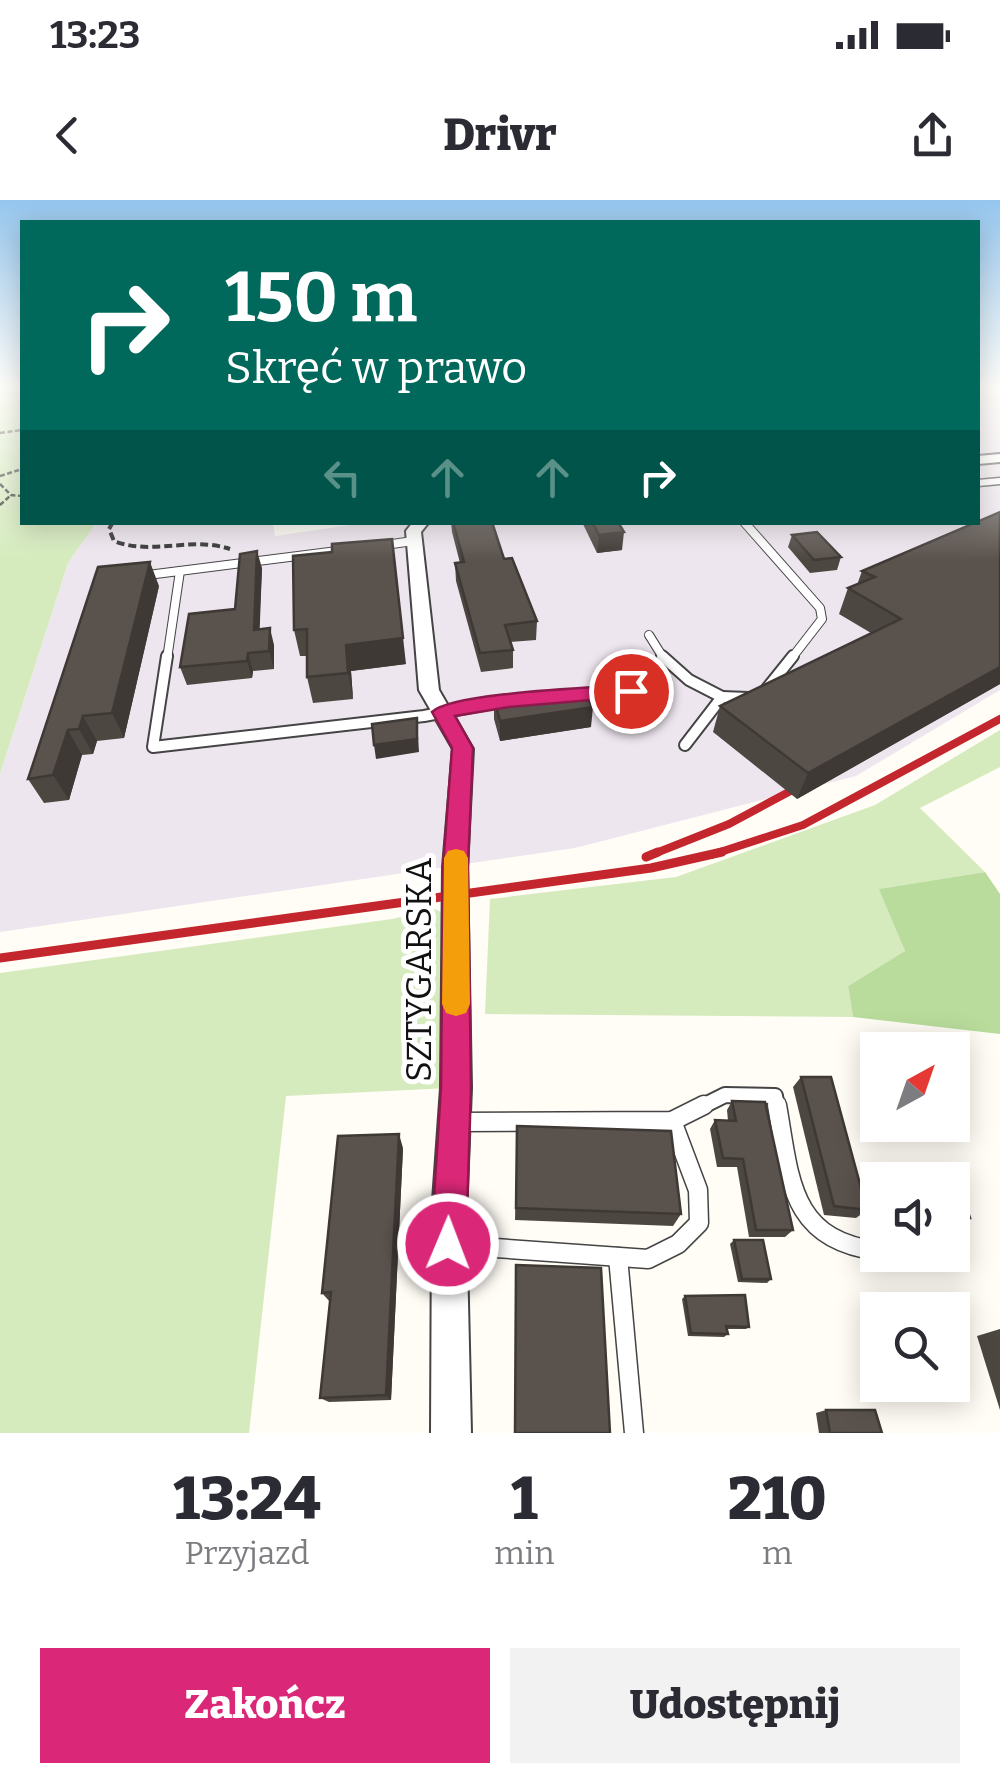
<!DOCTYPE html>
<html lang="pl">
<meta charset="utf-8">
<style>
body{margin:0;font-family:Bitter,serif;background:#f2f2f3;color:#2b2b33;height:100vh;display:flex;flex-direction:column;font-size:38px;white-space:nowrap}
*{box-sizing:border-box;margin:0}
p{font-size:32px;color:#7c7c81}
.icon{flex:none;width:55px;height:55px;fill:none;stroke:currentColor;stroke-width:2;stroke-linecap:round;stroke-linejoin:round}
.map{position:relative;height:1233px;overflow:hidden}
.panel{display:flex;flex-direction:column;background:#fff;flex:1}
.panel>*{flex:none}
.banner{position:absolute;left:20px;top:20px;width:960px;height:305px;border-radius:0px;box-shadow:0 5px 25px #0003;background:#00695c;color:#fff;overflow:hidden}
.needle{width:65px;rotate:40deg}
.fabs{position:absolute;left:860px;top:832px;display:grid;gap:20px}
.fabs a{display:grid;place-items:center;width:110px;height:110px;border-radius:0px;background:#fff;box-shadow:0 5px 25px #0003;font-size:50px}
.pin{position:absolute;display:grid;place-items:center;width:85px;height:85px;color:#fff;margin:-42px;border:5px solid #fff;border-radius:50%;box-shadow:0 2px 10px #0007}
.me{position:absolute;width:110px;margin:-55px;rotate:1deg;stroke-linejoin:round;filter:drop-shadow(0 0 8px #0008)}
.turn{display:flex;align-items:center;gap:35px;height:210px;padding:0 40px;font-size:45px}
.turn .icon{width:130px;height:130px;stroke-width:2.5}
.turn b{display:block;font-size:70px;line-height:85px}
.lanes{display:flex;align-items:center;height:95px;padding:0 40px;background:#0003;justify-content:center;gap:50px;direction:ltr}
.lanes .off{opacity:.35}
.eta{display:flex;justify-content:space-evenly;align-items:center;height:170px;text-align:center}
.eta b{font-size:60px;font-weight:800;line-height:70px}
.button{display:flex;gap:20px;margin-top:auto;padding:20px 40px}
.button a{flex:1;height:115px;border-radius:0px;background:#db2777;color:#fff;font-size:40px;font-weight:800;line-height:115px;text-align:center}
.button a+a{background:#f2f2f3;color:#2b2b33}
.status{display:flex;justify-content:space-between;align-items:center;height:70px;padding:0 50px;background:#fff;direction:ltr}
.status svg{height:28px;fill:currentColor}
header{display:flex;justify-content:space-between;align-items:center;height:130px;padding:0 40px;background:#fff;font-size:45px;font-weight:800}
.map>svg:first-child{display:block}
.industrial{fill:#eee6ef}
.green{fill:#d5ebbd}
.forest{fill:#b9dc9c}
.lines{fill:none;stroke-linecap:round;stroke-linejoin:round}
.service-far4-casing{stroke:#444;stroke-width:9}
.service-far3-casing{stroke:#444;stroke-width:10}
.service-far2-casing{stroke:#444;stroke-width:14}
.service-far1-casing{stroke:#444;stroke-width:18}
.service-casing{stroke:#444;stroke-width:21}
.minor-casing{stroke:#444;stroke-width:4}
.path-far1{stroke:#333;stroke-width:2.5;stroke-dasharray:5 2.5;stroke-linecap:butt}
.path{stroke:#333;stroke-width:4;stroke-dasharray:8 4;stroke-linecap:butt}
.service-far4{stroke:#fff;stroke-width:6}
.service-far3{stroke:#fff;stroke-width:8}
.service-far2{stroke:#fff;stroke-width:10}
.service-far1{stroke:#fff;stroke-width:14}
.service{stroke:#fff;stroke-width:18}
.minor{fill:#fff;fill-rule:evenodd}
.rail-far1{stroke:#c4262e;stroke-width:8}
.rail{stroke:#c4262e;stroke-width:9}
.wall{fill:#4d4742}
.shaded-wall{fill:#3f3936}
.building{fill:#5a524d;stroke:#3f3936;stroke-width:2.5}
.route{fill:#db2777;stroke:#8e194d;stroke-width:2.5}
.slow{fill:#f59e0b}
.labels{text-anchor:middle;stroke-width:10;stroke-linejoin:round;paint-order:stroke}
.street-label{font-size:35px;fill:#111;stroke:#fff}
</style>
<div class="status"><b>13:23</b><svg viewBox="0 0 49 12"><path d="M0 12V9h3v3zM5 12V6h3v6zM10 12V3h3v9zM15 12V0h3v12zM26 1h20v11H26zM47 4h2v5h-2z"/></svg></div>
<header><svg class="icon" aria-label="back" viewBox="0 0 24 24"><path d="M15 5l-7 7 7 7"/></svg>Drivr<svg class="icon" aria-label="share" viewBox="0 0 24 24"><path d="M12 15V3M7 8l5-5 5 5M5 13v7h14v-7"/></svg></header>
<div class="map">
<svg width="1000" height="1233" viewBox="0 0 1000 1233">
<rect width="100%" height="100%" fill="#fffdf5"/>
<!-- industrial -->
<polygon class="industrial" points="978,187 1000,187 1000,490 856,576 575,648 0,732 0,574 68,363 96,323 273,323 275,336 371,322 978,322"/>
<!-- green -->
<g class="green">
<polygon points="10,187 22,187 22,322 96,323 68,363 0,574 0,191"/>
<polygon points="1000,530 1000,567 920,608 985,672 880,689 905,751 848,786 853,817 485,814 490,699 676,677 875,605"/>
<polygon points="435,709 441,712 441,763 457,781 449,888 286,896 249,1233 0,1233 0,773 392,719"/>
</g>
<!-- forest -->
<polygon class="forest" points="985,672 1000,694 1000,834 853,817 848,786 905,751 879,689"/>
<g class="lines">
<!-- service-far4 casing -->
<g class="service-far4-casing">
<polyline id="service-far4" points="978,283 1000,281"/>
</g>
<!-- service-far3 casing -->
<g class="service-far3-casing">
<g id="service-far3">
<polyline points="744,322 820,408 822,419 791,459"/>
<polyline points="378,346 413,341"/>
<polyline points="140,376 345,350"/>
<polyline points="649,435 664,459"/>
<polyline points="167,459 180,371"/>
</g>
</g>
<!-- service-far2 casing -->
<g class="service-far2-casing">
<g id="service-far2">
<polyline points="167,456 153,547 424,516 508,500"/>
<polyline points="662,456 689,480 722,497 685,545"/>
<polyline points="765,491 793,456"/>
<polyline points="571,496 631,491"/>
<polyline points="722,497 748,498"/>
</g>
</g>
<!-- service-far1 casing -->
<g class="service-far1-casing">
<polyline id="service-far1" points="699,908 725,895 775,896 777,908"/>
</g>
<!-- service casing -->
<g class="service-casing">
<g id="service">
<path d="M777,905C790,978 789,1040 878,1051"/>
<polyline points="458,922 672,921 704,905"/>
<polyline points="453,1045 648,1059 678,1044 699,1023 698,990 672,921"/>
<polyline points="618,1057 634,1233"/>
</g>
</g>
<!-- minor casing -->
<g class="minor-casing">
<g id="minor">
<polygon points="1000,254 1000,262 978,264 978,256"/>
<polygon points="413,322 429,322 421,332 439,490 473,549 467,667 471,888 466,1015 471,1233 431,1233 432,1015 441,888 443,667 453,549 419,490 406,331"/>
</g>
</g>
<!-- path-far1 -->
<g class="path-far1">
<polyline points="0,233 22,230"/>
<polyline points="0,276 22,269"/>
<polyline points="0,284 11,295 22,296"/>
<polyline points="0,305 11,295"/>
</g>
<!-- path -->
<path class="path" d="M113,322L109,329L114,341C152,356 191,336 230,349"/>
<!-- service-far4 -->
<use href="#service-far4" class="service-far4"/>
<!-- service-far3 -->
<use href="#service-far3" class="service-far3"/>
<!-- service-far2 -->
<use href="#service-far2" class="service-far2"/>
<!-- service-far1 -->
<use href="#service-far1" class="service-far1"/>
<!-- service -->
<use href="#service" class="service"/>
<!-- minor -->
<use href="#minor" class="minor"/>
<!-- rail-far1 -->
<g class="rail-far1">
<polyline points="651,655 729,624 813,579"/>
<polyline points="711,655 803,625 1000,519"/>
</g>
<!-- rail -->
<g class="rail">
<polyline points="646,657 658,652"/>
<polyline points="0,758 651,668 722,652"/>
</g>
</g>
<!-- wall -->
<g class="wall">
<polygon points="1000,312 1000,484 797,599 713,532 720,506 871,433 839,414 848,388 857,385 862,371"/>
<polygon points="451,322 492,322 504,359 537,421 536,440 510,442 513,450 513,468 481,472 456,381 455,363 460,363 452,332"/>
<polygon points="582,322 618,322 622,350 597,353"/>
<polygon points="792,335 841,357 837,370 810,373 788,347"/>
<polygon points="293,356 406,464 351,471 353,499 313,503 307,477 307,456 300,456 294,430"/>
<polygon points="262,368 259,429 274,445 274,469 253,471 252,478 187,485 180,467 235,409"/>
<polygon points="159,386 124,538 97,541 93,554 82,555 69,600 44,603 28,579"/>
<polygon points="494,499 591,527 500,541 494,519"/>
<polygon points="801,877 867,1010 856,1018 824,1015 793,887"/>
<polygon points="732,901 793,1030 785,1037 749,1037 737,967 717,967 710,929 715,920 728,921 727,910"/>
<polygon points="517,926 681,1014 673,1026 515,1020"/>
<polygon points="403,948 391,1200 329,1202 320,1198 330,1102 322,1093"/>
<polygon points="952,989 970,1018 956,1026 957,1030 952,1033"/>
<polygon points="734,1040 771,1079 767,1083 738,1082 730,1044"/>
<polygon points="685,1096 749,1127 746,1129 727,1129 728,1134 724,1137 688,1136 682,1099"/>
<polygon points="1000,1129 1000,1210 977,1136"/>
<polygon points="826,1210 882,1233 819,1233 816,1213"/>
</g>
<!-- shaded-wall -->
<g class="shaded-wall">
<polygon points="624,332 622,350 597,353 599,335"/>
<polygon points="392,339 406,464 351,471 353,499 348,473 346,445"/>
<polygon points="257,351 262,368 259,447 254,430"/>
<polygon points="150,362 159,386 124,538 112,513"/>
<polygon points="270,428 274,445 274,469 269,451"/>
<polygon points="248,453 253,471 252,478 247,461"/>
<polygon points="1000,467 1000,484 797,599 808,573"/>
<polygon points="593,507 591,527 500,541 500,521"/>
<polygon points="83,516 97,541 93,554 79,529"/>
<polygon points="417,518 419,552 376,559 374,545"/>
<polygon points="68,530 82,555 69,600 53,575"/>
<polygon points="399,934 403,948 391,1200 386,1195"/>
</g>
<!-- building -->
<g class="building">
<polygon points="1000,312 1000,467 808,573 720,506 901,419 848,388 875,377 862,371"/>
<polygon points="453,322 492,322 504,359 512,358 537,421 505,425 513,450 480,453 455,363 464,362"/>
<polygon points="592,322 618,322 624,332 599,335"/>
<polygon points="817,332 841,357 814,360 792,335"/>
<polygon points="392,339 403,438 346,445 348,473 307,477 307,429 294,430 293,356 332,352 332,344"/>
<polygon points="257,351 254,430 270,428 269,451 248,453 247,461 180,467 189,414 235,409 240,354"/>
<polygon points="150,362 112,513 83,516 79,529 68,530 53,575 28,579 98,367"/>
<polygon points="583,490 593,507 500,521 494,499"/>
<polygon points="417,518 417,539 374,545 372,524"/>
<polygon points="801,877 831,877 867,1010 834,1006"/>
<polygon points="732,901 765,902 793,1030 756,1030 743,959 723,958 715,920 736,921"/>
<polygon points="517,926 671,931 681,1014 516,1008"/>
<polygon points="399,934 386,1195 320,1198 331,1092 322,1093 338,936"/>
<polygon points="952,989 960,989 970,1018 953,1018 957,1030 952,1030"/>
<polygon points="734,1040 763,1040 771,1079 742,1079"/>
<polygon points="516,1065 601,1068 610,1233 515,1233"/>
<polygon points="745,1095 749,1127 726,1126 728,1134 691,1133 685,1096"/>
<polygon points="826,1210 875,1210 882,1233 830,1233"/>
</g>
<!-- sky -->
<linearGradient id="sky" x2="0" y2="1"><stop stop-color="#95c6ee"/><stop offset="0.52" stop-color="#fffefa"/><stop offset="1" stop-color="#fffefa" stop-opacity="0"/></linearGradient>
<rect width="1000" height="360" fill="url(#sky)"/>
<!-- route -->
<path class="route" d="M631,485L638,487V496L509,507L455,516L473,548L468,667L471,888L466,1044L461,1056L448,1061L436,1056L431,1044L441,888L443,667L452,548L432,512C452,492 596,488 631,485Z"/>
<!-- slow -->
<polygon class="slow" points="456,649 464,651 468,658 470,804 466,813 456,816 446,813 442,804 444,658 448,651"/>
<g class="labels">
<!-- street labels -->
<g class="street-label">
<text transform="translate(419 770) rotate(-90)" y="12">SZTYGARSKA</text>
</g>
</g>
</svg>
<div class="fabs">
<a><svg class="needle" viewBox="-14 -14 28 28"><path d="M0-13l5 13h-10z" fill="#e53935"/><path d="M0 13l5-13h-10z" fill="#7c7c81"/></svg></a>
<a><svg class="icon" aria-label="sound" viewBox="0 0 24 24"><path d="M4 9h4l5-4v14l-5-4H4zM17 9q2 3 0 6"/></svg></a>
<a><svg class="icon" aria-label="search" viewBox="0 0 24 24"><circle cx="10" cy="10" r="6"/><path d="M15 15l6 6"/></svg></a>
</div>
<div class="pin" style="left:631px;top:491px;background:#d93025"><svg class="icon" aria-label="arrive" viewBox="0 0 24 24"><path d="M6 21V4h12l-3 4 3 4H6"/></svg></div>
<svg class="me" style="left:448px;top:1044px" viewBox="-20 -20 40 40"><circle r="17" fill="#db2777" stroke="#fff" stroke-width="3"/><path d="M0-11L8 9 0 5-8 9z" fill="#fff"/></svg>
<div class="banner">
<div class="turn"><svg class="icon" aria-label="right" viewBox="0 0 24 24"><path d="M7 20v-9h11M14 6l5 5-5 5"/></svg><div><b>150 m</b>Skręć w prawo</div></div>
<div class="lanes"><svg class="icon off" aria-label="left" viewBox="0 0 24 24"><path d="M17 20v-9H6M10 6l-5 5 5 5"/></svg><svg class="icon off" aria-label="ahead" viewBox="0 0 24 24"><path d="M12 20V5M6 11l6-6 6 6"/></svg><svg class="icon off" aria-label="ahead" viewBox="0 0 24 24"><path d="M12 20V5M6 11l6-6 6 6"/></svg><svg class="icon" aria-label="right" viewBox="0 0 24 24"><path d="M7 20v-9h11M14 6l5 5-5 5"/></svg></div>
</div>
</div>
<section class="panel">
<div class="eta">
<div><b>13:24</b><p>Przyjazd</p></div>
<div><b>1</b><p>min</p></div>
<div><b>210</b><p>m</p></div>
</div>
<div class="button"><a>Zakończ</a><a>Udostępnij</a></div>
</section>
